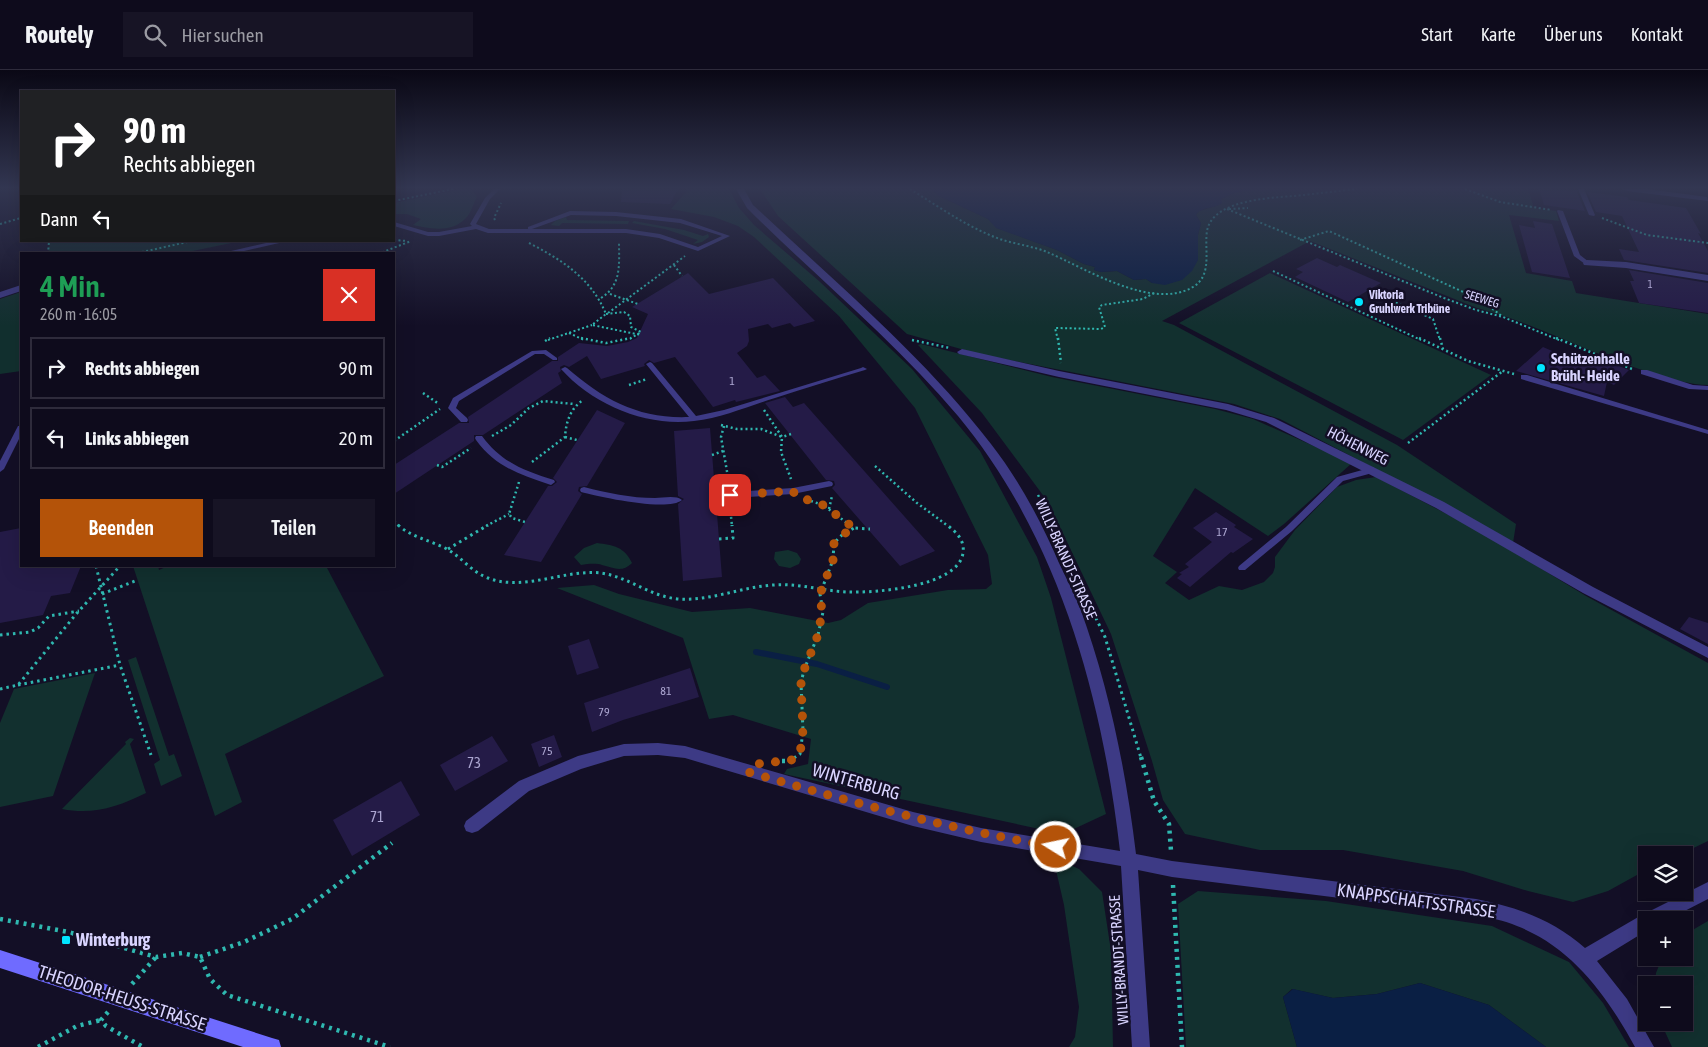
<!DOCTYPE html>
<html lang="de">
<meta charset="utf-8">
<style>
body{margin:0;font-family:"Asap Condensed",sans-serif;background:#171425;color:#f1f3f6;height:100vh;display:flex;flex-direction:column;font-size:19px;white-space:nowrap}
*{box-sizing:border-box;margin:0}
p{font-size:16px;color:#9b9ba3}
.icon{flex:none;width:28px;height:28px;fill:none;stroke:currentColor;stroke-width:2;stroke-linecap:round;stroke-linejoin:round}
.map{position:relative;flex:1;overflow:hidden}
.drawer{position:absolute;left:20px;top:182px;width:375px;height:315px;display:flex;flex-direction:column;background:#0e0b1c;border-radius:0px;box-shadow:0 5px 20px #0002,0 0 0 1px #2e2b3b}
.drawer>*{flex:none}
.hud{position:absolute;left:20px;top:20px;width:375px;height:152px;border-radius:0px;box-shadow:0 5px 20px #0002,0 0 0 1px #2e2b3b;background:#202124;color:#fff;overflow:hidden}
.controls{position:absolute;left:1638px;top:776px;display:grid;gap:10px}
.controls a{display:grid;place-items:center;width:55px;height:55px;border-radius:0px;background:#0e0b1c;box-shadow:0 5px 20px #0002,0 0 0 1px #2e2b3b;font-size:25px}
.pin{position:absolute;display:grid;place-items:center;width:42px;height:42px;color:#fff;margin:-21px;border-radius:10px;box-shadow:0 2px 8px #0006}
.me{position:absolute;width:55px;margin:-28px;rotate:280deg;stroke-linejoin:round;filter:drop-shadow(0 0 4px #0008)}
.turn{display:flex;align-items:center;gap:18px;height:105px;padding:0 20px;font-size:22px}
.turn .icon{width:65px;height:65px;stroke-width:2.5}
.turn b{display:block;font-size:35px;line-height:42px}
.then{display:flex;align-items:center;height:48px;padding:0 20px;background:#0003;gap:10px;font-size:19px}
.round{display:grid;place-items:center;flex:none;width:52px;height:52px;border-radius:0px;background:#171425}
.headline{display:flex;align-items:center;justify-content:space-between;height:85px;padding:0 20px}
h1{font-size:30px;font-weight:600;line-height:38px;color:#1e9e55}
.primary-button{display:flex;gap:10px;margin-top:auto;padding:10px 20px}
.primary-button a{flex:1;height:58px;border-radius:0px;background:#b45309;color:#fff;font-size:20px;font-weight:600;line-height:58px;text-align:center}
.primary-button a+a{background:#171425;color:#f1f3f6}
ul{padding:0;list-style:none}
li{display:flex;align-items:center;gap:15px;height:62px;margin:0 10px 8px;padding:0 10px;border:2px solid #2e2b3b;border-radius:0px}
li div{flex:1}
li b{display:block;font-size:19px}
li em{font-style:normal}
header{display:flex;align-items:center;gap:30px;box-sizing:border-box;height:70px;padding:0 25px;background:#0e0b1c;border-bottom:1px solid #2e2b3b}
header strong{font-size:24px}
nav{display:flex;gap:28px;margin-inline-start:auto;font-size:18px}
.search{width:350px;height:45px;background:#171425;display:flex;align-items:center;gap:12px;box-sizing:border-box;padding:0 18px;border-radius:0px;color:#9b9ba3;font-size:19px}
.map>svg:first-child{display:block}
.green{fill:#12302f}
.water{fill:#0a1f44}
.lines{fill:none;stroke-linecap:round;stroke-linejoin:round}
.stream{stroke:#0a1f44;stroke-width:6}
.building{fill:#241b47}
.path-far3{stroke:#2fb8b0;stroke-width:2;stroke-dasharray:2 2.5;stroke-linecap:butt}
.path-far2{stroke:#2fb8b0;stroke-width:2.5;stroke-dasharray:2 3;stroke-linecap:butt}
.path-far1{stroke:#2fb8b0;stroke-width:3;stroke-dasharray:2.5 4;stroke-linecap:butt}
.path{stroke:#2fb8b0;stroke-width:4.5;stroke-dasharray:3 5;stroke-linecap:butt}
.lane{fill:#3d3a85;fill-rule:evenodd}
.street{fill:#3d3a85;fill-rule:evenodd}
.secondary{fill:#6f6bff;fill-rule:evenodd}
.route{stroke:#b45309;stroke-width:9;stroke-dasharray:0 16.2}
.poi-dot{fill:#00e5ff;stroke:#130f26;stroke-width:2}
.labels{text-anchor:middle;stroke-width:5;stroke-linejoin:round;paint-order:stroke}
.far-number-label{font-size:11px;fill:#aca6d1}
.far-poi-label{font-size:12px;font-weight:bold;fill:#d9d4ff;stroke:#130f26;text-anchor:start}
.far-street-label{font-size:12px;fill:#d9d4ff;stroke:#130f26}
.number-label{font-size:12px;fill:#aca6d1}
.poi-label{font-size:15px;font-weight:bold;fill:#d9d4ff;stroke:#130f26;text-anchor:start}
.street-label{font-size:15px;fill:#d9d4ff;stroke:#130f26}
.near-number-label{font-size:15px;fill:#aca6d1}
.near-street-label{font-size:18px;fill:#d9d4ff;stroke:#130f26}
.near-poi-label{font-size:18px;font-weight:bold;fill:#d9d4ff;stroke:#130f26;text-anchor:start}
</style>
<header>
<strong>Routely</strong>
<div class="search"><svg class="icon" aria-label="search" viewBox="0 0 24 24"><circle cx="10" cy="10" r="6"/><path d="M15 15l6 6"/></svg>Hier suchen</div>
<nav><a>Start</a><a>Karte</a><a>Über uns</a><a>Kontakt</a></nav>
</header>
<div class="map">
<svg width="1708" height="977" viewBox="0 0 1708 977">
<rect width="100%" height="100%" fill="#130f26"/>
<!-- green -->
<g class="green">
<path d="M461,119H471L477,127C473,134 471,143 466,148C452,163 430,159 413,155L421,149L407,144H394V133Z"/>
<polygon points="686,119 729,119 739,138 754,155 819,211 912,299 980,381 1037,487 1051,528 1106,744 1063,764 784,704 787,699 808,694 811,669 733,645 709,649 683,568 557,518 594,515 619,524 692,542 750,538 828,553 841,550 868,533 948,520 986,519 992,514 988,485 915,338 839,246 754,167 738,156 714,147 671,139 686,122"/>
<path d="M760,119H932L939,126L988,149L997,158L1057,180L1084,194L1095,197L1094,200L1101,202L1117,201L1134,210L1146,209L1152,213L1198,190V165L1201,153L1196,145L1199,141L1219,135L1221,129L1234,123L1253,119H1528L1534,138L1556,141L1559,151L1509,145L1526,203L1572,211L1576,223L1708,244V315C1690,315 1673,309 1656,304C1595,287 1539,254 1477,238L1310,171L1162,251L1174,255L1397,375L1516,454L1513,473L1422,423L1280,349L1234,334L979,284L907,264L778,146Z"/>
<polygon points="566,147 567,150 629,151 628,154 562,153 559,156 551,155 555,151"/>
<polygon points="634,151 684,160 703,166 708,164 709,167 702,172 693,174 698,170 665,159 632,153"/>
<polygon points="50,171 241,171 178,184 48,184"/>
<polygon points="1270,203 1491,305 1403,370 1179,253"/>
<polygon points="21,222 21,301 0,304 0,229"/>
<polygon points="921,274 1052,307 1215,339 1253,349 1352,393 1284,454 1268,466 1195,418 1153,486 1177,502 1165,513 1189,530 1219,516 1242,520 1264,512 1273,503 1275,497 1275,487 1295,460 1337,417 1356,410 1376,407 1481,462 1586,526 1708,593 1708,771 1679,785 1646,785 1646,800 1608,821 1573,832 1528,821 1463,801 1343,780 1260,780 1185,764 1163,730 1152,691 1111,564 1048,432 982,343 918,275"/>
<path d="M597,473C613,475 625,477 632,493C622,503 614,498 602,495C596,493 588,494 581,495L574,487L584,478Z"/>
<polygon points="788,480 797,483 801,489 799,494 790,498 779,496 774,489 775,482"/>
<polygon points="133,496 158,496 159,500 168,496 326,496 384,606 225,684 242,732 215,746"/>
<polygon points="136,587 169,686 174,684 182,706 161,716 154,694 160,690 128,590"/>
<polygon points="95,603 53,726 0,737 0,653 14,619"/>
<path d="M130,668L134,669L130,674L146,723C118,737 93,745 62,739L126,674L125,672Z"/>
<polygon points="1053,787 1079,799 1102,822 1111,881 1113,977 1069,977 1075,967 1079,937 1064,835"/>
<polygon points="1198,821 1326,831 1492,856 1569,892 1603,933 1629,977 1546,977 1489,935 1420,913 1377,924 1333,928 1292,919 1283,927 1297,977 1186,977 1178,834"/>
<polygon points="1708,851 1708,977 1672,977 1661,953 1684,952 1684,915 1655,915 1656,903 1662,888 1684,888 1684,865"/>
</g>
<!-- water -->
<g class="water">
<path d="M932,119H1253L1234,123L1221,129L1222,133C1215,139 1202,136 1196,145L1201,153L1198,165V190L1192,201L1182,210L1165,215L1152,213L1146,209L1134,210L1117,201L1101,202L1094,200L1095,197L1084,194L1057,180L996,158L988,149L939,126Z"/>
<polygon points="1420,913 1489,935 1546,977 1297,977 1283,927 1293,919 1333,928 1377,924"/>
</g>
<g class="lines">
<!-- stream -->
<polyline class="stream" points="756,582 817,594 887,617"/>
</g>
<!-- building -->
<g class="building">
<polygon points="622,119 678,119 670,134 621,132"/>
<polygon points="1539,119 1576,120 1585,141 1544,135"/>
<polygon points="1587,122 1627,127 1629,130 1686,138 1701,164 1698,163 1708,181 1708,203 1624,190 1619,179 1639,182 1622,146 1596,142"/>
<polygon points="1533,151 1552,154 1570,208 1532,202 1519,155 1535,158"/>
<polygon points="1317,188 1337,197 1340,195 1381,213 1348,232 1295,207 1303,202 1296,199"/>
<polygon points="1629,200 1708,213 1708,243 1639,233 1630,211 1634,211"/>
<polygon points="688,203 709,224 773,208 815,251 794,257 790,253 772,258 768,254 748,259 749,271 747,276 737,283 757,308 765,305 780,321 736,332 735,330 713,337 675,287 654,293 649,290 644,294 645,296 601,309 587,286 569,297 564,295 560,297 561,301 558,303 562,313 483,365 474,365 474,371 394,424 394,395 459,353 469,353 468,347 552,291 558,291 558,287 579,273 607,276 628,272 637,268 648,244 632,237"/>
<polygon points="1543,277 1573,290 1580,291 1585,287 1596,291 1599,288 1629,300 1614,315 1607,312 1604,326 1516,301"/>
<polygon points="785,327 793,337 804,333 935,481 900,496 832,418 835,415 834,411 826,410 765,333"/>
<polygon points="597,340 625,353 587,416 579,417 578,421 582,424 541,492 504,485 548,416 552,416 557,412 553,408"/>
<polygon points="710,358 715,421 710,426 716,431 722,507 683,511 678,434 684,429 678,426 674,361"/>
<polygon points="1216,442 1236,455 1234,457 1253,469 1233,483 1231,482 1190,517 1177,508 1182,504 1179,503 1189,497 1185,494 1212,472 1193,458"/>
<polygon points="21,458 21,496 81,496 70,523 51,526 43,545 0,553 0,462"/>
<polygon points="1689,547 1708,553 1708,574 1680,559"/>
<polygon points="589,569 599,598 577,605 568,576"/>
<polygon points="690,598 699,627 623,650 592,662 584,633"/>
<polygon points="554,665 562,687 539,697 531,674"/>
<polygon points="492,666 508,691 455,721 440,695"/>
<polygon points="401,711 420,745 352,786 333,750"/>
</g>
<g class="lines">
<!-- path-far3 -->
<g class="path-far3">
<path d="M910,119C936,135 963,154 992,166C1010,174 1030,175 1047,182C1085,198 1152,241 1193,217C1213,205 1204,180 1207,161C1213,127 1279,128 1304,125C1322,123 1339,121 1357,119"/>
<polyline points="1465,119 1500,132 1552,140"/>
<polyline points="394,131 453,119"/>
<polyline points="1227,139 1444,228 1476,240 1503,247 1559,270"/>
<polyline points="1229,139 1248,138"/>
<polyline points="1602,148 1647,165 1708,173"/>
<polyline points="495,150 494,148 501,133"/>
<polyline points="0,154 21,148"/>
<polyline points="394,170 407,171"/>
<polyline points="1300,170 1329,161 1481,230 1503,247"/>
<path d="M529,173C562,190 591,208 606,244L592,255L641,265"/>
<polyline points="48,184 49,171"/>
<polyline points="133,184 192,171"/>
<polyline points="378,184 411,171"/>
<polyline points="674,195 682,206"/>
<polyline points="1273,201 1421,270"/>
<polyline points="1367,220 1433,249 1440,270"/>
<polyline points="610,224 638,234"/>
<path d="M601,228C622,215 619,194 619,172"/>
<polyline points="608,243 685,186"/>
<polyline points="606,244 624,242 630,246 631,257 641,262 628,270"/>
<polyline points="569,263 584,270"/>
<polyline points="548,270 592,255"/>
<polyline points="1058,270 1055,258 1101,259 1105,257 1099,237 1102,235 1143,229 1154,223"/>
</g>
<!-- path-far2 -->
<g class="path-far2">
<polyline points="581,268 606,273 631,268"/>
<polyline points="1058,268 1061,293"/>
<polyline points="1419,268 1468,291 1514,304"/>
<polyline points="1440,268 1443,279"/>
<polyline points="1556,268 1632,299"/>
<polyline points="912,270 950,278"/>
<polyline points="545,271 550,268"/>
<polyline points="629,315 647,309"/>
<polyline points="423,323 439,334"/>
<polyline points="764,340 782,367 791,364"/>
<polyline points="721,355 737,359 761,359 782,367 781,382 791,409"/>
<polyline points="724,356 721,367 729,413"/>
<polyline points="492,366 511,355 529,338 543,331 574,334"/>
<polyline points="565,367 577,370"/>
<polyline points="394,371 440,339"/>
<polyline points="1408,373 1503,301"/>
<polyline points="712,385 723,381"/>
<path d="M532,392L565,367C566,352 570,339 583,330"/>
<polyline points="437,395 442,397 471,378"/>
<polyline points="875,396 917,433 948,456"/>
<polyline points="519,412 509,444 512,448 525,452"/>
<polyline points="1038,425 1055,456"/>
<polyline points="811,431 823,435 851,456"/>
<polyline points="730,437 732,456"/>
<polyline points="829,439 832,426"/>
<polyline points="394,451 399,456"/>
<polyline points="486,456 509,444"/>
</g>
<!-- path-far1 -->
<g class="path-far1">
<path d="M398,455C411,467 429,470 445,478C461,486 471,502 488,508C524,522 564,499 601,503C629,507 651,527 679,529C711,531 741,517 773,515C798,513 823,521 848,522C875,523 958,517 963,483C965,470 956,462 947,455"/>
<polyline points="850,455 854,458 870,459"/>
<polyline points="719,469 733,468 732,455"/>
<polyline points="448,479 488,455"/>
<polyline points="96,496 120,595 151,685"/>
<polyline points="102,524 135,511"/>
<polyline points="1093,542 1105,567 1141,688"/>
<polyline points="0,565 30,562 38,558 49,546 79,541"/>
<polyline points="18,615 120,595"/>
<polyline points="0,619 18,615 77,543 120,496"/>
<polyline points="794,688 800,684 803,661 801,613 804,600 818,565 823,542 820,524 833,490 834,473 842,465 854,458"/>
</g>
<!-- path -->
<g class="path">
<polyline points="1141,687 1154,731 1169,754 1171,781"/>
<polyline points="774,691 791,691 796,687"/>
<polyline points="1173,815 1182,977"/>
<polyline points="0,849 68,862 156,887 182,883 200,887 210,909 227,925 390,977"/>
<polyline points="200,887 244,872 292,849 392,773"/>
<polyline points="132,914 156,887"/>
<polyline points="108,942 101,950 106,956 143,977"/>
<polyline points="38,977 77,956 101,950"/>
</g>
<!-- lane -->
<g class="lane">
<path d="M494,119H500L490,129L476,154L489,159H528V157L570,141L616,142L681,149L730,166L698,181L659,168L626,163H488L476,159L439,166H428L394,156V152L428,162H439L472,156L470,154L485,128ZM571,145L616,146L680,153L722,166L698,177L660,164L626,159H532Z"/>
<polygon points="1578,119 1584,119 1595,145 1594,146 1589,145"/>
<polygon points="1558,140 1563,141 1580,185 1589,192 1589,194 1585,194 1574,186 1557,141"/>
<polygon points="275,171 288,171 231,184 218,184"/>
<polygon points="546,280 557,288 557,290 553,290 544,284 535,284 459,331 456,338 467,348 468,350 467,352 461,352 448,338 453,328 532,281"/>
<path d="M650,292L652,293L696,346L724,340L861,298L863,297L867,299L865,300C835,309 805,318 775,328C748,336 722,348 694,351C647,357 593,335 561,299L565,297L567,298C604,330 639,349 689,347L646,294Z"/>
<polygon points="1641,300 1647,300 1693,315 1708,316 1708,320 1689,319 1641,304"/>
<polygon points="1521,305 1527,305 1708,360 1708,364 1521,309"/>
<polygon points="18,356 21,356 21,365 4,399 0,402 0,391"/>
<path d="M476,366H482C501,392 524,401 554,410L555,412L551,415L548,414C518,404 495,396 476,370L475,368Z"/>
<polygon points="1373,397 1377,400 1376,402 1343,411 1292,461 1245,500 1239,500 1238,498 1239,496 1286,457 1337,407"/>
<polygon points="829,411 832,412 833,414 832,416 793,424 716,429 712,426 716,423 793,418"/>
<path d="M584,417C607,423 631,428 655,428C663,428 676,425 682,430C668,442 600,427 581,422L580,420L581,418Z"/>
</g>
<!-- street -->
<g class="street">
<path d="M736,119H744L753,135L765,146C843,219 926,289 991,374C1019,410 1041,451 1059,493C1066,508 1074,523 1080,538C1109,617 1126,701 1136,784L1172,791L1476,829C1517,837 1553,850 1585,878L1640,846L1708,812V829L1667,850H1646V861L1597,891L1627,929L1654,977H1635C1607,926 1573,878 1517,856C1504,850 1490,848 1476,845L1172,807L1138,800L1150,977H1132L1121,796L981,772L913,756L685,688L658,685L624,686L581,699L529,721L478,761L472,763L466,761L464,756L466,751L519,711L578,686L624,674L658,673L685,676L913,742L981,758L1120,781C1102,626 1059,468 958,346C894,270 817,208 747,138Z"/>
<polygon points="1623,119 1647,119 1707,127 1708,131 1627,121"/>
<polygon points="1587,190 1626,192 1708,205 1708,211 1626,198 1584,195 1583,193"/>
<polygon points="21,215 21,221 0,228 0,222"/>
<polygon points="962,279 1059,301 1228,334 1274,348 1444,432 1593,517 1708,577 1708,588 1583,523 1436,438 1266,352 1226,340 1059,307 959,284 957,282"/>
</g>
<!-- secondary -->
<polygon class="secondary" points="0,880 272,968 279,970 281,977 243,977 0,898"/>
</g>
<!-- sky -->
<linearGradient id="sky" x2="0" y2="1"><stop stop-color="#0a0815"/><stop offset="0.46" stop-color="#333752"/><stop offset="1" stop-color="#333752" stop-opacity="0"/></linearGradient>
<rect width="1708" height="256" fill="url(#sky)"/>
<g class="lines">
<!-- route -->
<path class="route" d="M730,425L793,421L796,426L823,435L854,458L842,465L834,473L833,490L820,524L822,542L818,565L804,600L801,613L803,660L800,684C786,700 762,683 748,702C851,732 949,759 1056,777"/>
</g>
<!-- markers -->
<g class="poi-dot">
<circle cx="1359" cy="232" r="5"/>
<circle cx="1541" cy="298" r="5"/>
<rect x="61" y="865" width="10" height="10" rx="2.5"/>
</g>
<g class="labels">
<!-- far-number labels -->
<g class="far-number-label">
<text x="1650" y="218">1</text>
</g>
<!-- far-poi labels -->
<g class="far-poi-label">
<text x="1369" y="229">Viktoria<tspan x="1369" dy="14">Gruhlwerk Tribüne</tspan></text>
</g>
<!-- far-street labels -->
<g class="far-street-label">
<text transform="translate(1482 229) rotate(17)" y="4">SEEWEG</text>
</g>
<!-- number labels -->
<g class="number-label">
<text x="732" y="315">1</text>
<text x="1222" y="466">17</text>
<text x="666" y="625">81</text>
<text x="604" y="646">79</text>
<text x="547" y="685">75</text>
</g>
<!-- poi labels -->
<g class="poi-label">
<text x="1551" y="294">Schützenhalle<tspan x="1551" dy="17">Brühl- Heide</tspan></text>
</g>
<!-- street labels -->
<g class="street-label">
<text transform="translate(1358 376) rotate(27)" y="5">HÖHENWEG</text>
<text transform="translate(1066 489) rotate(66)" y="5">WILLY-BRANDT-STRASSE</text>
<text transform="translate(1119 890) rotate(-94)" y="5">WILLY-BRANDT-STRASSE</text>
</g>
<!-- near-number labels -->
<g class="near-number-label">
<text x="474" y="698">73</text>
<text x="377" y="752">71</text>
</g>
<!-- near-street labels -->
<g class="near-street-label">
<text transform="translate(856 712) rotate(16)" y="6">WINTERBURG</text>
<text transform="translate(1416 831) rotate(8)" y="6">KNAPPSCHAFTSSTRASSE</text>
<text transform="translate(122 928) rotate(18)" y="6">THEODOR-HEUSS-STRASSE</text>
</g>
<!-- near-poi labels -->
<g class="near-poi-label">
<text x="76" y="876">Winterburg</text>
</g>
</g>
</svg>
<div class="controls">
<a><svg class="icon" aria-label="layers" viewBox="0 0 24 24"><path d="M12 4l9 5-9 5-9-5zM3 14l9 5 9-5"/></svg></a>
<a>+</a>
<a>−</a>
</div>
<div class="pin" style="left:730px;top:425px;background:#d93025"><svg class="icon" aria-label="arrive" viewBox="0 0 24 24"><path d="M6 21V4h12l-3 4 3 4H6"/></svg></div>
<svg class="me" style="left:1056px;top:777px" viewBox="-20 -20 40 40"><circle r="17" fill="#b45309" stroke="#fff" stroke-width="3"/><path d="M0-11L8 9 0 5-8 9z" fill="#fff"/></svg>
<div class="hud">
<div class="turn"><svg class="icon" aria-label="right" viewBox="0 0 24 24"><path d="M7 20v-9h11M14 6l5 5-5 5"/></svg><div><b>90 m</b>Rechts abbiegen</div></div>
<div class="then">Dann<svg class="icon" aria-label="left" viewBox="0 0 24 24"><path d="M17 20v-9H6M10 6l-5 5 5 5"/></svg></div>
</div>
<section class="drawer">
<div class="headline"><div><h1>4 Min.</h1><p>260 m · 16:05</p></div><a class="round" style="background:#d93025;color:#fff"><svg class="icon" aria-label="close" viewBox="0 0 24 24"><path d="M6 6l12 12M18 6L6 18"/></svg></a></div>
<ul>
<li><svg class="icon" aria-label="right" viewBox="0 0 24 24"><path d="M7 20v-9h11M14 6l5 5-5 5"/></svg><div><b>Rechts abbiegen</b></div><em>90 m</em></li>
<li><svg class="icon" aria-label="left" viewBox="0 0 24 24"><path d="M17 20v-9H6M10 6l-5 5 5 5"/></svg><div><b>Links abbiegen</b></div><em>20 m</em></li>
</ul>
<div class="primary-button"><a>Beenden</a><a>Teilen</a></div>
</section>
</div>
